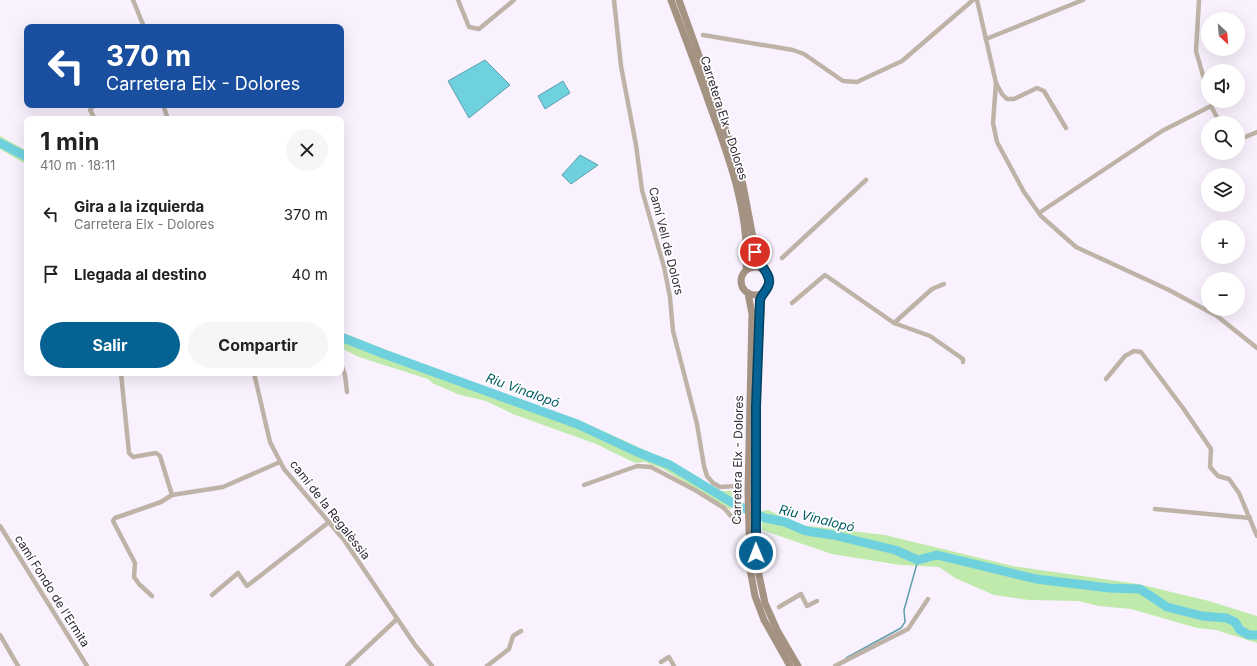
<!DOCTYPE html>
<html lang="es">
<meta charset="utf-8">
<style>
body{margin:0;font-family:Inter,sans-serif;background:#f6f6f6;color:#222;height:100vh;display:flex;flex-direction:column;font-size:15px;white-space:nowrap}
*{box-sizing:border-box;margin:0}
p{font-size:13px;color:#767676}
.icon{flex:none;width:22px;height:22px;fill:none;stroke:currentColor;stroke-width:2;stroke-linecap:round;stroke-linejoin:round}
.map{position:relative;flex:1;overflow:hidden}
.details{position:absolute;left:24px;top:116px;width:320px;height:260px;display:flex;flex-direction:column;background:#fff;border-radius:8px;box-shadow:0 4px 16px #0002}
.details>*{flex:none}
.top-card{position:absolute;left:24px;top:24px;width:320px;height:84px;border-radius:8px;box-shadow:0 4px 16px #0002;background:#1a4fa0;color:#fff;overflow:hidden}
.needle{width:26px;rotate:154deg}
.controls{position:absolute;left:1201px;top:12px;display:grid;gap:8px}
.controls a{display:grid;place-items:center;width:44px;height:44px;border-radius:50%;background:#fff;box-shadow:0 4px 16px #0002;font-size:20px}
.pin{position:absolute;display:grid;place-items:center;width:34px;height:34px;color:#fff;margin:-17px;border:2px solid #fff;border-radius:50%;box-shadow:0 1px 4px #0007}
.me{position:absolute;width:44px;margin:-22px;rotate:359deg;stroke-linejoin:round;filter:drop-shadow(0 0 3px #0008)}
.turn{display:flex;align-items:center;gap:14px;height:84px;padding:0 16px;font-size:18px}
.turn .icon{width:52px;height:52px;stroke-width:2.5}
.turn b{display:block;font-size:28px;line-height:34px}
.round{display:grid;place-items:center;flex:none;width:42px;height:42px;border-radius:21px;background:#f6f6f6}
.summary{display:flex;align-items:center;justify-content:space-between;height:68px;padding:0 16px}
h1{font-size:24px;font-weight:700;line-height:30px}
.button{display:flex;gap:8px;margin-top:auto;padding:8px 16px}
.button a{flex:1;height:46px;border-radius:24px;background:#056292;color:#fff;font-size:16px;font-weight:700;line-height:46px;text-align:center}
.button a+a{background:#f6f6f6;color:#222}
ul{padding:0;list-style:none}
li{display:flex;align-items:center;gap:12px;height:60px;padding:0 16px}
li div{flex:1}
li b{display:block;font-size:15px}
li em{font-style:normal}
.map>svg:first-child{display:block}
.green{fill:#c0e9ac}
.water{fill:#70d1de;stroke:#5d9fac}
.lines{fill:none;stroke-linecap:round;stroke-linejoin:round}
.stream{stroke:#5d9fac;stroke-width:1.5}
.river{stroke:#70d1de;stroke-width:9}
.minor{stroke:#bfb3a8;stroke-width:4.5}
.secondary{stroke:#a49383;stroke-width:7}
.route-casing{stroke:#03405f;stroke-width:10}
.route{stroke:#056292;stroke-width:7}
.labels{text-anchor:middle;stroke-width:3.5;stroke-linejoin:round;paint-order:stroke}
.street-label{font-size:12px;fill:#312a36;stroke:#fff}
.water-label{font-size:13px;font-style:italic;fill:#005b64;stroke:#fff}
</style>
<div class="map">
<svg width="1257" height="666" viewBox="0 0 1257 666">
<rect width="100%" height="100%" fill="#f9f2fe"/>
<!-- green -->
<g class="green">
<polygon points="0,136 27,151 27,165 0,149"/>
<polygon points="341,332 469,382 579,420 645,450 720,491 732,491 731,510 663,469 645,462 635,463 596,444 513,414 486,401 460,395 434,384 428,379 359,357 341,348"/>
<polygon points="768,510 800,525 885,535 1013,566 1138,584 1209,601 1257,616 1257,643 1216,630 1197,628 1131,609 1099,606 1078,601 1029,600 994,595 955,578 939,567 900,565 832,554 762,530 762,511"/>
</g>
<!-- water -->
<g class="water">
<polygon points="485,60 510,85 469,118 448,81"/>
<polygon points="563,81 570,93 545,109 538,96"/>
<polygon points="580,155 598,165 571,184 562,175"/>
</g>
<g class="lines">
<!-- stream -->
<polyline class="stream" points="846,658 901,628 905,622 904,610 918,560"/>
<!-- river -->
<g class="river">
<polyline points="0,143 27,157"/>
<polyline points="341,337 384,354 577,424 637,452 670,465 731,502 765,518 785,522 806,531 833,535 895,550 918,560 937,555 1036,579 1109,588 1140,589 1167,607 1202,616 1226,618 1235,622 1240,630 1249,635 1257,635"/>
</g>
<!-- minor -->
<g class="minor">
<polyline points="133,0 144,27"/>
<polyline points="458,0 469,27 479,29 514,0"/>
<polyline points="614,0 621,66 636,145 642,190 664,267 670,297 673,331 697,424 704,466 707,476 713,483 720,487 736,486"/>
<polyline points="977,0 996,83 993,123 997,142 1024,192 1041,216 1076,247 1169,290 1217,316 1257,348"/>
<polyline points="1199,0 1196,51 1208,93"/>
<polyline points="703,35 793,50 804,54 843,81 857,82 902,61 973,0"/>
<polyline points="986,39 1083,0"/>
<polyline points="996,83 1002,94 1007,99 1014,99 1037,88 1044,91 1066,128"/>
<polyline points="94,105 90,110 95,119"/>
<polyline points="163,105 168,119"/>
<polyline points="1238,140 1257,132"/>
<polyline points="1039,213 1162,131 1211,106 1220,123"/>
<polyline points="782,258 866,180"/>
<polyline points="792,303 825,275 894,323 932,289 944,284"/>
<polyline points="894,323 930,336 963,359 963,362"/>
<polyline points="341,364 345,375 347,392"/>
<polyline points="121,373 129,453 133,457 156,453 160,456 172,495"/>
<polyline points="254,373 270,442 284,469 344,540 415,645 432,666"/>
<polyline points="1106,379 1125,356 1134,351 1141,352 1183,408 1211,449 1210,467 1218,476 1229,479 1239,493 1257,536"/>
<polyline points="584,485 637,466 651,467 695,490 724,508 737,523"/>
<polyline points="1155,509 1250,518"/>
<polyline points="0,526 87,666"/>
<polyline points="212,595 238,573 247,586 329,522"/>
<polyline points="152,596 139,584 134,577 135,563 113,521 115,518 161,502 172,495 223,487 280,462"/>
<polyline points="779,607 801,594 807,606 817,601"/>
<polyline points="0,635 18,666"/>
<polyline points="661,662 669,657 674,666"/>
<polyline points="347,666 397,619"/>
<polyline points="487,666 509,649 513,636 521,631"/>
<polyline points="835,666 908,629 928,599"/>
</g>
<!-- secondary -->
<g class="secondary">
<path d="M671,0C684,35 698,71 710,106C729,157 750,215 746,270"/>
<polyline points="679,0 734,153 743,185 757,259 762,268"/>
<circle cx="755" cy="281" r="14"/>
<polyline points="748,293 752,314 748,491 750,569 755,596 764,620 790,666"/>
<polyline points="762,294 756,407 756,561 765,603 777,630 798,666"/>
</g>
</g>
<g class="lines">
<!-- route casing -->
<g class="route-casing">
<path id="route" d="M755,252C758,264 771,274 769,283C768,290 762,293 760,300L756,407V553"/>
</g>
<!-- route -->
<use href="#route" class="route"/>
</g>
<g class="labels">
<!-- street labels -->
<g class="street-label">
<text transform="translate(724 118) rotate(72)" y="4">Carretera Elx - Dolores</text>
<text transform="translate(666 241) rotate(76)" y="4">Camí Vell de Dolors</text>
<text transform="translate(738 460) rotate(-89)" y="4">Carretera Elx - Dolores</text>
<text transform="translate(330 510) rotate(52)" y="4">camí de la Regalèssia</text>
<text transform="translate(52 591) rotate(58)" y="4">camí Fondo de l'Ermita</text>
</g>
<!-- water labels -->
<g class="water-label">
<text transform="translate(523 390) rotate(20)" y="5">Riu Vinalopó</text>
<text transform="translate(817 518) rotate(14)" y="5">Riu Vinalopó</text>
</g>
</g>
</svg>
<div class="controls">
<a><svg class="needle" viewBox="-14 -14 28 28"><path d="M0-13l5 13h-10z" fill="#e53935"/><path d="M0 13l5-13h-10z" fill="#767676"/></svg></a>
<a><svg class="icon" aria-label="sound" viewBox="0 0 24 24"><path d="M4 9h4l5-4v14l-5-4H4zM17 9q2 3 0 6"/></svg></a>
<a><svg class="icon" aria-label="search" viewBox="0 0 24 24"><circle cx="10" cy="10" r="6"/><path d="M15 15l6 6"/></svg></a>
<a><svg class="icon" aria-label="layers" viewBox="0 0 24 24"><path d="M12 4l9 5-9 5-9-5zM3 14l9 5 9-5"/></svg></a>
<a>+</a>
<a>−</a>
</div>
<div class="pin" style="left:755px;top:252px;background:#d93025"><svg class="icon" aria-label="arrive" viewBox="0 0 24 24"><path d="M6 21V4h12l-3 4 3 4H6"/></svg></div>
<svg class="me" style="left:756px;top:553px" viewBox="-20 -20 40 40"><circle r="17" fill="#056292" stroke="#fff" stroke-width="3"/><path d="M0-11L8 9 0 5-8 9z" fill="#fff"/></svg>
<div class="top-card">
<div class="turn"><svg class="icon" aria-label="left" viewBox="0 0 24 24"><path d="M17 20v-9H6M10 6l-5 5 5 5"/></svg><div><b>370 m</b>Carretera Elx - Dolores</div></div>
</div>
<section class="details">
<div class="summary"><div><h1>1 min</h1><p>410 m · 18:11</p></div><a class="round"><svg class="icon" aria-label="close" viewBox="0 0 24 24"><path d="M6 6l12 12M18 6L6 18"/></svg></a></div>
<ul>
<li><svg class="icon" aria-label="left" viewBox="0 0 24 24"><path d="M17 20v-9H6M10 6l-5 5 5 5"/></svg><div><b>Gira a la izquierda</b><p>Carretera Elx - Dolores</p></div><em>370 m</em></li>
<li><svg class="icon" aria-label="arrive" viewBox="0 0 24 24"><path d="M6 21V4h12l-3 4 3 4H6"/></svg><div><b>Llegada al destino</b></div><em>40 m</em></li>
</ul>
<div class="button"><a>Salir</a><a>Compartir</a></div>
</section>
</div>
